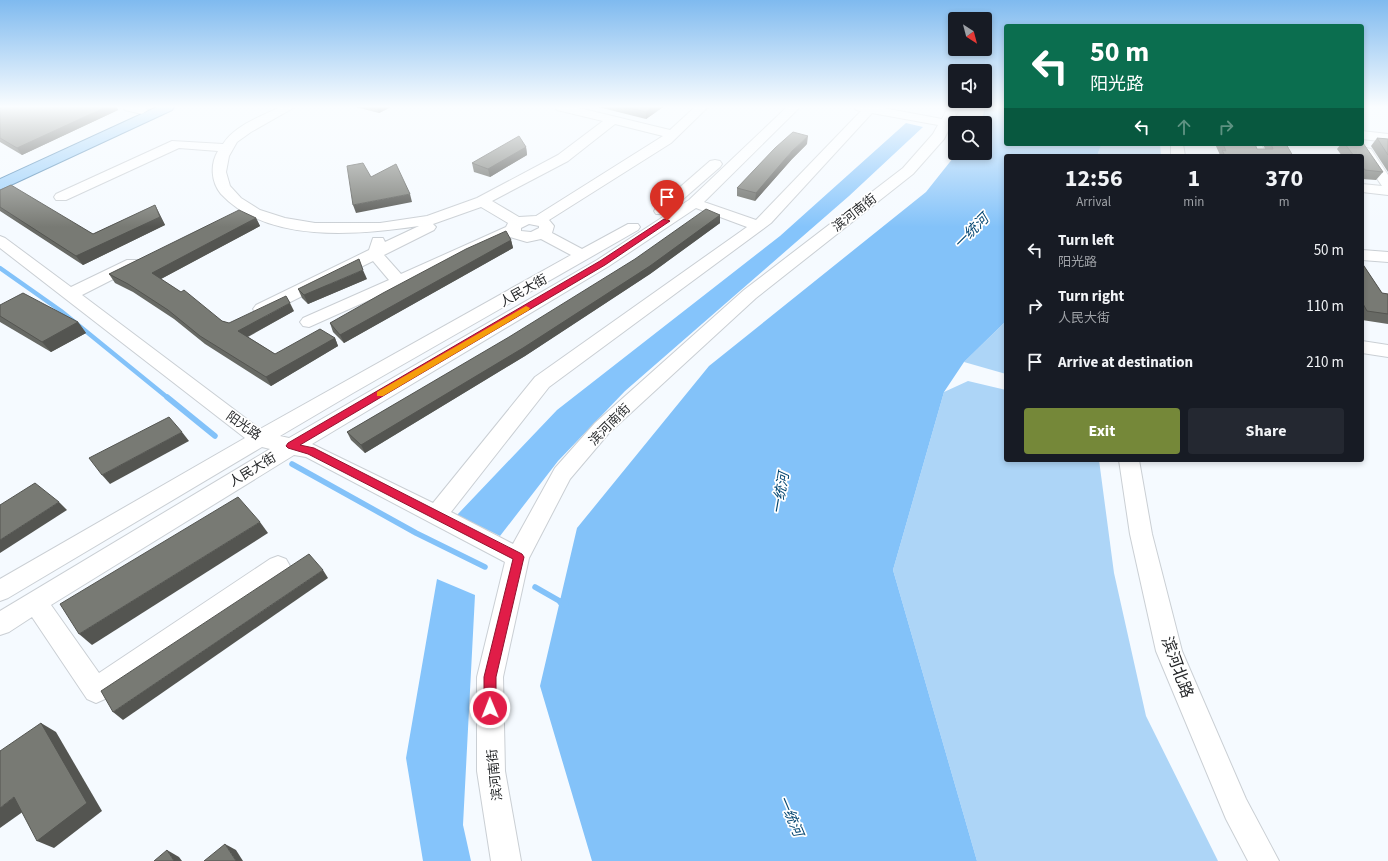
<!DOCTYPE html>
<meta charset="utf-8">
<style>
body{margin:0;font-family:"Source Sans 3","Noto Sans SC",sans-serif;background:#242831;color:#f1f3f6;height:100vh;display:flex;flex-direction:column;font-size:15px;white-space:nowrap}
*{box-sizing:border-box;margin:0}
p{font-size:13px;color:#9ea1a6}
.icon{flex:none;width:22px;height:22px;fill:none;stroke:currentColor;stroke-width:2;stroke-linecap:round;stroke-linejoin:round}
.map{position:relative;flex:1;overflow:hidden}
.details{position:absolute;left:1004px;top:154px;width:360px;height:308px;display:flex;flex-direction:column;background:#171b24;border-radius:4px;box-shadow:0 2px 6px #0003}
.details>*{flex:none}
.hud{position:absolute;left:1004px;top:24px;width:360px;height:122px;border-radius:4px;box-shadow:0 2px 6px #0003;background:#0b6e4f;color:#fff;overflow:hidden}
.needle{width:26px;rotate:144deg}
.fabs{position:absolute;left:948px;top:12px;display:grid;gap:8px}
.fabs a{display:grid;place-items:center;width:44px;height:44px;border-radius:4px;background:#171b24;box-shadow:0 2px 6px #0003;font-size:20px}
.pin{position:absolute;display:grid;place-items:center;width:34px;height:34px;color:#fff;margin:-41px -17px;border-radius:50% 50% 50% 0;rotate:-45deg;box-shadow:0 0 4px #0007}
.pin .icon{rotate:45deg}
.me{position:absolute;width:44px;margin:-22px;rotate:359deg;stroke-linejoin:round;filter:drop-shadow(0 0 3px #0008)}
.turn{display:flex;align-items:center;gap:14px;height:84px;padding:0 20px;font-size:18px}
.turn .icon{width:52px;height:52px;stroke-width:2.5}
.turn b{display:block;font-size:28px;line-height:34px}
.lanes{display:flex;align-items:center;height:38px;padding:0 20px;background:#0003;justify-content:center;gap:20px;direction:ltr}
.lanes .off{opacity:.35}
.eta{display:flex;justify-content:space-evenly;align-items:center;height:68px;text-align:center}
.eta b{font-size:24px;font-weight:700;line-height:28px}
.button{display:flex;gap:8px;margin-top:auto;padding:8px 20px}
.button a{flex:1;height:46px;border-radius:4px;background:#758839;color:#fff;font-size:16px;font-weight:700;line-height:46px;text-align:center}
.button a+a{background:#242831;color:#f1f3f6}
ul{padding:0;list-style:none}
li{display:flex;align-items:center;gap:12px;height:56px;padding:0 20px}
li div{flex:1}
li b{display:block;font-size:15px}
li em{font-style:normal}
.map>svg:first-child{display:block}
.green{fill:#add5f7}
.forest{fill:#85c4fb}
.water{fill:#83c2f9}
.lines{fill:none;stroke-linecap:round;stroke-linejoin:round}
.stream-far2{stroke:#83c2f9;stroke-width:4.5}
.stream-far1{stroke:#83c2f9;stroke-width:5.5}
.stream{stroke:#83c2f9;stroke-width:7}
.minor-casing{stroke:#cacfd4;stroke-width:2}
.major-casing{stroke:#4680af;stroke-width:2}
.minor{fill:#fff;fill-rule:evenodd}
.major{fill:#9acffa;fill-rule:evenodd}
.wall{fill:#676964}
.shaded-wall{fill:#545551}
.building{fill:#787a74;stroke:#545551}
.route{fill:#e11d48;stroke:#92132f}
.slow{fill:#f59e0b}
.labels{text-anchor:middle;stroke-width:3.5;stroke-linejoin:round;paint-order:stroke}
.street-label{font-size:13px;fill:#26282a;stroke:#fff}
.water-label{font-size:14px;font-style:italic;fill:#034570;stroke:#fff}
.near-street-label{font-size:16px;fill:#26282a;stroke:#fff}
</style>
<div class="map">
<svg width="1388" height="861" viewBox="0 0 1388 861">
<rect width="100%" height="100%" fill="#f5faff"/>
<!-- green -->
<g class="green">
<polygon points="1101,144 1160,144 1161,156 1097,156"/>
<polygon points="1006,321 1006,374 964,362"/>
<polygon points="968,381 1006,390 1006,460 1099,460 1114,573 1146,716 1218,861 977,861 893,570 944,392"/>
</g>
<!-- forest -->
<g class="forest">
<polygon points="906,123 923,127 849,196 625,391 558,461 500,536 457,515 557,410 780,236"/>
<polygon points="437,579 475,595 463,825 471,861 423,861 406,758"/>
</g>
<!-- water -->
<polygon class="water" points="985,107 1006,107 1006,144 1101,145 1097,156 1006,156 1006,321 964,362 944,392 893,570 977,861 592,861 540,686 577,528 709,366 926,192 957,153 985,153 985,123 981,123"/>
<g class="lines">
<!-- stream-far2 -->
<polyline class="stream-far2" points="0,268 61,311 168,398"/>
<!-- stream-far1 -->
<g class="stream-far1">
<polyline points="167,397 215,436"/>
<polyline points="292,464 416,533 485,567"/>
<polyline points="535,587 563,603"/>
</g>
<!-- stream -->
<polyline class="stream" points="561,602 565,604"/>
<!-- minor casing -->
<g class="minor-casing">
<g id="minor">
<polygon points="123,107 144,107 148,110 142,114 125,110"/>
<path d="M280,107H295L251,132L237,142L229,156L226,172L230,186L241,198L260,210L285,218L315,223H380L427,216L477,198L558,155L603,121L557,110L555,107H575L670,130L695,107H708L671,143L549,220L554,226L552,233L582,249L628,224H638L640,227L638,230L353,393L280,436L289,438L597,260L689,200L787,107H800L704,202L756,220L861,111L856,110L854,107H878L942,119L948,107H960L944,139L913,174L756,298L609,433L570,479L529,558L503,677L505,771L521,861H491L477,771V677L505,562L306,457L294,455L51,605L99,673L270,559L278,556L286,559L290,566L286,573L105,699L96,703L87,699L32,617L9,632L0,635V611L270,449L262,447L8,598L0,601V579L245,438L0,248V236L5,238L71,287L127,260H139L141,263L139,266L82,295L260,429L571,255L541,239L527,242L510,237L309,327L303,326L300,322L303,318L389,280L373,261L268,313L262,314L256,313L253,309L256,305L369,250L373,238H383L385,242L419,226C358,235 268,244 221,194C211,182 210,164 218,151L179,148L66,200H56L54,197L56,194L172,141L223,144C235,125 262,116 280,107ZM872,113L938,125L933,134L903,168L744,290L595,423L555,468L513,544L451,512L549,387L771,223ZM615,124L663,136L536,216L519,217L492,201L568,161ZM481,207L508,223L506,227L401,274L384,255L434,230L436,227L433,224ZM696,208L747,227L535,377L433,503L312,444L609,266ZM529,224L539,226V228L531,232L521,231V228Z"/>
<polygon points="1362,131 1388,134 1388,142 1362,139"/>
<polygon points="1171,144 1183,144 1185,156 1171,156"/>
<polygon points="1249,144 1261,144 1267,156 1253,156"/>
<polygon points="1366,148 1371,149 1388,175 1388,195 1362,192 1362,184 1382,186 1359,152 1361,149"/>
<polygon points="715,160 720,161 722,164 720,167 666,214 656,214 654,211 656,208 710,161"/>
<polygon points="1362,250 1388,252 1388,262 1362,260"/>
<polygon points="1362,341 1388,345 1388,357 1362,353"/>
<polygon points="1119,460 1139,460 1152,534 1182,651 1246,799 1279,861 1248,861 1226,819 1156,651 1130,534"/>
</g>
</g>
<!-- major casing -->
<g class="major-casing">
<polygon id="major" points="157,107 174,107 172,110 0,190 0,179"/>
</g>
<!-- minor -->
<use href="#minor" class="minor"/>
<!-- major -->
<use href="#major" class="major"/>
</g>
<!-- wall -->
<g class="wall">
<polygon points="0,107 118,110 22,155 0,142"/>
<polygon points="356,107 391,107 379,113"/>
<polygon points="598,107 663,107 646,119"/>
<polygon points="1377,138 1388,139 1388,172 1371,146"/>
<polygon points="807,144 792,159 755,201 737,196 737,188"/>
<polygon points="1215,144 1255,144 1257,149 1265,149 1263,144 1286,144 1293,156 1219,156 1220,155"/>
<polygon points="1341,144 1362,144 1383,172 1376,180 1362,179 1362,156 1342,156 1337,149"/>
<polygon points="526,147 527,155 490,177 474,172 472,163"/>
<polygon points="0,190 93,234 155,205 165,225 83,265 0,211"/>
<polygon points="720,215 720,223 650,274 525,356 365,453 351,440 347,432"/>
<polygon points="256,218 260,226 161,279 222,321 229,323 294,311 248,337 275,354 335,338 338,346 271,386 205,344 174,319 133,292 115,283 109,274"/>
<polygon points="511,240 513,248 344,343 333,332 330,323"/>
<polygon points="1362,263 1382,293 1388,294 1388,324 1362,320"/>
<polygon points="367,279 308,304 302,298 298,289"/>
<polygon points="0,305 78,322 86,333 51,352 0,322"/>
</g>
<!-- shaded-wall -->
<g class="shaded-wall">
<polygon points="106,107 117,107 118,110 22,155 17,148"/>
<polygon points="377,107 391,107 379,113"/>
<polygon points="653,107 663,107 646,119 646,112"/>
<polygon points="808,136 807,144 792,159 755,201 756,193 792,151"/>
<polygon points="526,147 527,155 490,177 488,169"/>
<polygon points="410,194 412,202 356,213 353,205"/>
<polygon points="155,205 165,225 83,265 76,256"/>
<polygon points="720,215 720,223 650,274 525,356 365,453 361,445"/>
<polygon points="256,218 260,226 157,281 152,273"/>
<polygon points="511,240 513,248 344,343 340,335"/>
<polygon points="363,270 367,279 308,304 304,295"/>
<polygon points="290,303 294,311 243,339 238,331"/>
<polygon points="78,322 86,333 51,352 42,342"/>
<polygon points="335,338 338,346 271,386 266,377"/>
<polygon points="182,432 189,441 110,484 102,475"/>
<polygon points="59,502 67,510 0,553 0,540"/>
<polygon points="260,522 268,533 92,645 79,634"/>
<polygon points="323,570 328,578 123,720 113,712"/>
<polygon points="41,723 56,732 102,811 54,848 37,841"/>
<polygon points="14,797 31,806 0,828 0,808"/>
<polygon points="225,844 236,850 243,861 236,861"/>
<polygon points="167,850 179,857 182,861 174,861"/>
</g>
<!-- building -->
<g class="building">
<polygon points="0,107 106,107 17,148 0,138"/>
<polygon points="626,107 653,107 646,112"/>
<polygon points="793,132 808,136 792,151 756,193 737,188 775,148"/>
<polygon points="519,136 526,147 488,169 472,163"/>
<polygon points="1377,138 1388,139 1388,155"/>
<polygon points="1362,143 1363,143 1383,172 1365,170 1362,166 1362,156 1354,156 1345,144 1362,144"/>
<polygon points="1223,144 1255,144 1257,149 1273,149 1271,144 1286,144 1293,156 1225,156 1222,150 1226,151"/>
<polygon points="363,163 371,177 396,164 410,194 353,205 347,166"/>
<polygon points="11,185 93,234 155,205 160,217 76,256 0,207 0,190"/>
<polygon points="706,209 720,215 650,266 523,348 361,445 347,432 509,337 635,259"/>
<polygon points="239,210 256,218 152,273 181,292 184,290 222,321 229,323 286,296 290,303 238,331 275,354 320,329 335,338 266,377 200,336 168,310 128,284 109,274"/>
<polygon points="506,231 511,240 340,335 330,323 383,293 466,249"/>
<polygon points="359,259 363,270 304,295 298,289"/>
<polygon points="1362,263 1382,293 1388,294 1388,314 1367,311 1362,302"/>
<polygon points="23,293 78,322 42,342 0,316 0,305"/>
<polygon points="169,417 182,432 102,475 89,458"/>
<polygon points="35,483 59,502 0,540 0,505"/>
<polygon points="238,497 260,522 79,634 60,604"/>
<polygon points="309,554 323,570 113,712 101,691"/>
<polygon points="41,723 87,803 37,841 14,797 0,808 0,751"/>
<polygon points="225,844 236,861 204,861"/>
<polygon points="167,850 174,861 154,861"/>
</g>
<!-- sky -->
<linearGradient id="sky" x2="0" y2="1"><stop stop-color="#7fbaef"/><stop offset="0.47" stop-color="#fafdff"/><stop offset="1" stop-color="#fafdff" stop-opacity="0"/></linearGradient>
<rect width="1388" height="227" fill="url(#sky)"/>
<!-- route -->
<polygon class="route" points="664,219 670,221 605,265 300,445 314,448 522,554 524,557 496,677 496,708 495,712 490,714 486,712 484,708 484,677 513,559 308,454 288,448 286,446 288,443 600,261"/>
<!-- slow -->
<polygon class="slow" points="526,306 530,308 529,310 383,396 377,396 377,392"/>
<g class="labels">
<!-- street labels -->
<g class="street-label">
<text transform="translate(854 212) rotate(-38)" y="5">滨河南街</text>
<text transform="translate(523 290) rotate(-29)" y="5">人民大街</text>
<text transform="translate(609 424) rotate(-45)" y="5">滨河南街</text>
<text transform="translate(244 425) rotate(35)" y="5">阳光路</text>
<text transform="translate(252 469) rotate(-31)" y="5">人民大街</text>
<text transform="translate(494 775) rotate(-96)" y="5">滨河南街</text>
</g>
<!-- water labels -->
<g class="water-label">
<text transform="translate(971 231) rotate(-45)" y="5">一统河</text>
<text transform="translate(780 493) rotate(-80)" y="5">一统河</text>
<text transform="translate(791 816) rotate(67)" y="5">一统河</text>
</g>
<!-- near-street labels -->
<g class="near-street-label">
<text transform="translate(1178 667) rotate(70)" y="6">滨河北路</text>
</g>
</g>
</svg>
<div class="fabs">
<a><svg class="needle" viewBox="-14 -14 28 28"><path d="M0-13l5 13h-10z" fill="#e53935"/><path d="M0 13l5-13h-10z" fill="#9ea1a6"/></svg></a>
<a><svg class="icon" aria-label="sound" viewBox="0 0 24 24"><path d="M4 9h4l5-4v14l-5-4H4zM17 9q2 3 0 6"/></svg></a>
<a><svg class="icon" aria-label="search" viewBox="0 0 24 24"><circle cx="10" cy="10" r="6"/><path d="M15 15l6 6"/></svg></a>
</div>
<div class="pin" style="left:667px;top:221px;background:#d93025"><svg class="icon" aria-label="arrive" viewBox="0 0 24 24"><path d="M6 21V4h12l-3 4 3 4H6"/></svg></div>
<svg class="me" style="left:490px;top:708px" viewBox="-20 -20 40 40"><circle r="17" fill="#e11d48" stroke="#fff" stroke-width="3"/><path d="M0-11L8 9 0 5-8 9z" fill="#fff"/></svg>
<div class="hud">
<div class="turn"><svg class="icon" aria-label="left" viewBox="0 0 24 24"><path d="M17 20v-9H6M10 6l-5 5 5 5"/></svg><div><b>50 m</b>阳光路</div></div>
<div class="lanes"><svg class="icon" aria-label="left" viewBox="0 0 24 24"><path d="M17 20v-9H6M10 6l-5 5 5 5"/></svg><svg class="icon off" aria-label="ahead" viewBox="0 0 24 24"><path d="M12 20V5M6 11l6-6 6 6"/></svg><svg class="icon off" aria-label="right" viewBox="0 0 24 24"><path d="M7 20v-9h11M14 6l5 5-5 5"/></svg></div>
</div>
<section class="details">
<div class="eta">
<div><b>12:56</b><p>Arrival</p></div>
<div><b>1</b><p>min</p></div>
<div><b>370</b><p>m</p></div>
</div>
<ul>
<li><svg class="icon" aria-label="left" viewBox="0 0 24 24"><path d="M17 20v-9H6M10 6l-5 5 5 5"/></svg><div><b>Turn left</b><p>阳光路</p></div><em>50 m</em></li>
<li><svg class="icon" aria-label="right" viewBox="0 0 24 24"><path d="M7 20v-9h11M14 6l5 5-5 5"/></svg><div><b>Turn right</b><p>人民大街</p></div><em>110 m</em></li>
<li><svg class="icon" aria-label="arrive" viewBox="0 0 24 24"><path d="M6 21V4h12l-3 4 3 4H6"/></svg><div><b>Arrive at destination</b></div><em>210 m</em></li>
</ul>
<div class="button"><a>Exit</a><a>Share</a></div>
</section>
</div>
